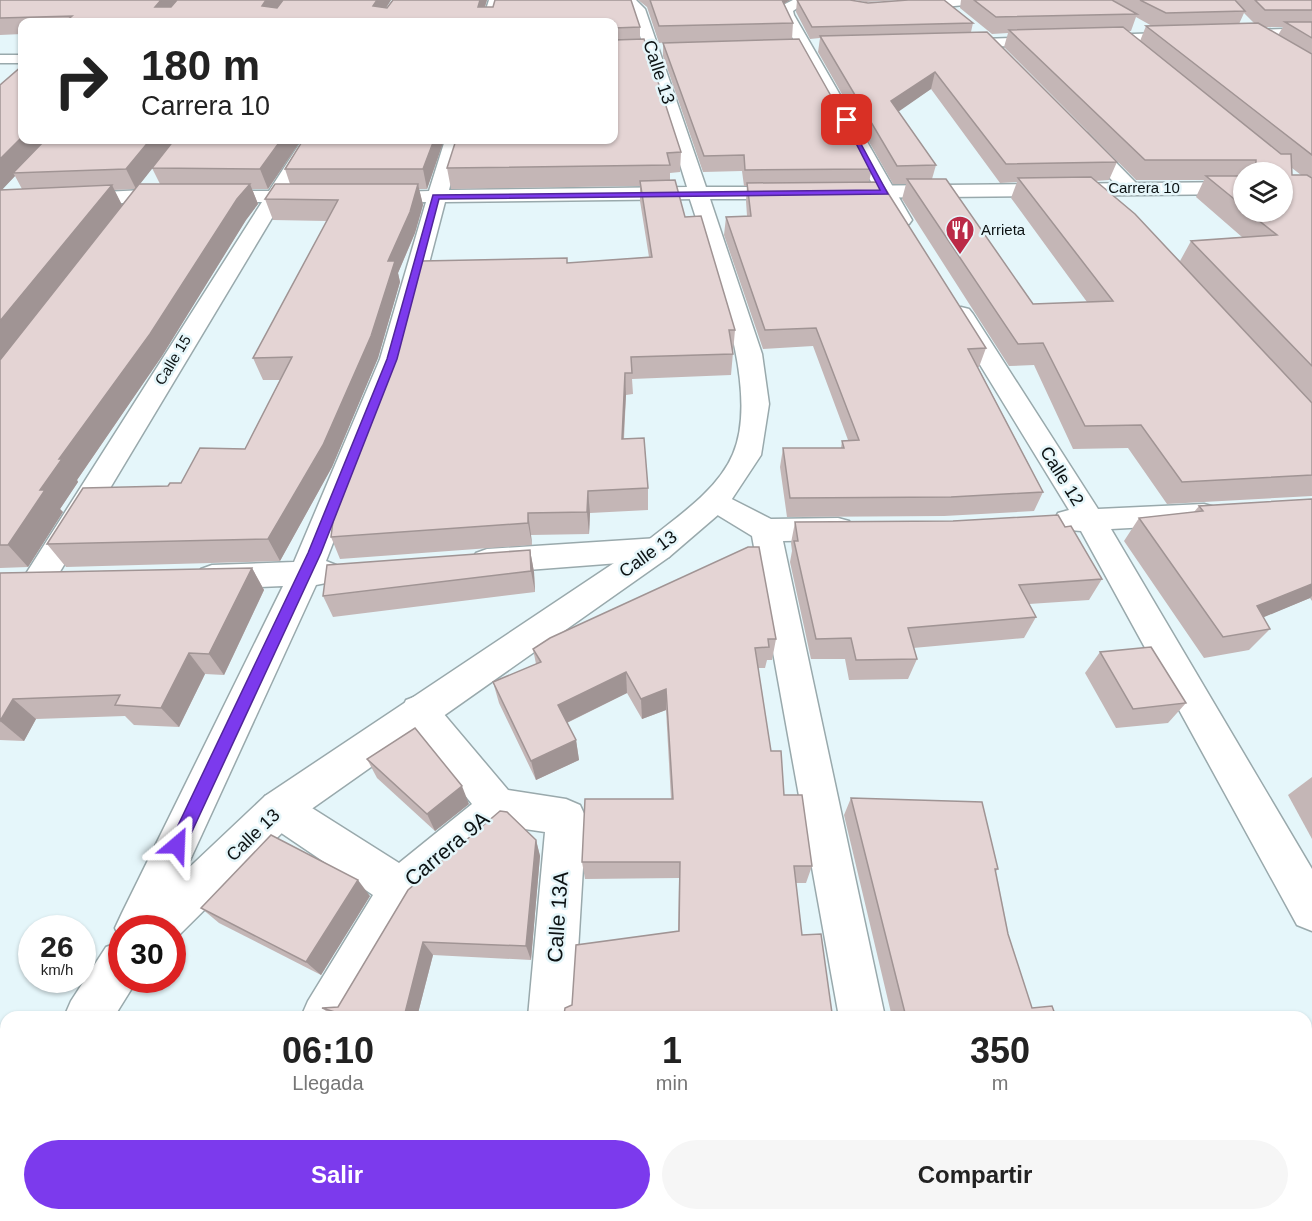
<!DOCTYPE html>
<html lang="es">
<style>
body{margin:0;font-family:Arial,sans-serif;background:#f6f6f6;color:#222;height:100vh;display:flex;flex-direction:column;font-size:22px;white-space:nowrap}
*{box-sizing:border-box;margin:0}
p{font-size:20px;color:#767676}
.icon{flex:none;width:33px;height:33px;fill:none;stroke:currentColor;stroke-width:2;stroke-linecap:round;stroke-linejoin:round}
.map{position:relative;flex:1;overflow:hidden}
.panel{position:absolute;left:0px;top:1011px;width:1312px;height:210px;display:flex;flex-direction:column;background:#fff;border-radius:18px 18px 0 0;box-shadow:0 2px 4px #0004}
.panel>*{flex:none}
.hud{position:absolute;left:18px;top:18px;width:600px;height:126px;border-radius:12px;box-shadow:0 2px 4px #0004;background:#fff;color:#222;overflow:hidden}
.fabs{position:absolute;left:1233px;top:162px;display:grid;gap:12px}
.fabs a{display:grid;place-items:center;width:60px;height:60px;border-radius:50%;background:#fff;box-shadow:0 2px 4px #0004;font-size:30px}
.speed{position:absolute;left:18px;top:915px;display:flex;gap:12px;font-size:30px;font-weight:700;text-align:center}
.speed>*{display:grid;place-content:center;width:78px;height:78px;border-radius:50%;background:#fff;box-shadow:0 2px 4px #0004;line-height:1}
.speed small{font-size:15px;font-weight:400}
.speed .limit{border:9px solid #d22;background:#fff;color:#111}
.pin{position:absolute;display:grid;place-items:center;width:51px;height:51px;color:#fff;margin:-26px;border-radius:12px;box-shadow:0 3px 9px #0006}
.me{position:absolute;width:66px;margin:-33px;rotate:26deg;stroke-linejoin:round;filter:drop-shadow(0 0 4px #0008)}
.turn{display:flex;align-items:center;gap:21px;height:126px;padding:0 24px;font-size:27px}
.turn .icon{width:78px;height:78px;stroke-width:2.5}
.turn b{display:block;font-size:42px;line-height:51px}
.eta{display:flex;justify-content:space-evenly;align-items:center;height:102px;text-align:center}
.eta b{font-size:36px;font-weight:700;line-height:42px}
.action{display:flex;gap:12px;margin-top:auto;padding:12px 24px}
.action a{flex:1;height:69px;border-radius:36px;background:#7c3aed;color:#fff;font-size:24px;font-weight:700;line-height:69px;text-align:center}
.action a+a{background:#f6f6f6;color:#222}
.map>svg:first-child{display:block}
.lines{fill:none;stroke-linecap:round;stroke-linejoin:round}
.minor-casing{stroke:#99a9ac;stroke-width:3}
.major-casing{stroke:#99a9ac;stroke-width:3}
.minor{fill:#fff;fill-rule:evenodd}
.major{fill:#fff;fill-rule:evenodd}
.wall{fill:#c4b6b6;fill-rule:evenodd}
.shaded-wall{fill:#a09494}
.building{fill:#e4d4d4;stroke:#a09494;stroke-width:1.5}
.route{fill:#7c3aed;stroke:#51269a;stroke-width:1.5}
.labels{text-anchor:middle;stroke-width:5;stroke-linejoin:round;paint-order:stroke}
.far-street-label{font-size:15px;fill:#0c1213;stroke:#e5f6fa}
.far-poi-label{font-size:15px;fill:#0c1213;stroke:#e5f6fa;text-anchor:start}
.street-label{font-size:18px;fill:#0c1213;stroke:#e5f6fa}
.near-street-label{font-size:21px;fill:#0c1213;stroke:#e5f6fa}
</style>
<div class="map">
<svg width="1312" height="1221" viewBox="0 0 1312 1221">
<rect width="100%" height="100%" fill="#e5f6fa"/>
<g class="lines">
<!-- minor casing -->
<g class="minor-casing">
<g id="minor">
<polygon points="489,0 501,0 494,22 482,22"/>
<polygon points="622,0 636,0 645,9 708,193 698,199 445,202 404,359 326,561 336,565 341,573 336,581 316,585 159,928 122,928 122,943 115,928 122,913 283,586 212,589 201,585 196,577 201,569 212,565 294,562 380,359 426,202 375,203 368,201 365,197 368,193 429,191 445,140 462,140 449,190 687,187 632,10"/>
<polygon points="793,0 809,0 793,11 794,15 912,220 909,224 895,224 892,220 780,15 781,6"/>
<polygon points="935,0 981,0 975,4 903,11 896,7 903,3"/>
<polygon points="1312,28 1312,36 954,48 947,44 954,40"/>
<rect x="0" y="55" width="22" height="8"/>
<polygon points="1081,132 1087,133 1137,184 1140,188 1137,192 1123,192 1075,141 1072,137 1075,133"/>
<polygon points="302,140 319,140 288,191 312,191 322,197 312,203 281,203 49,590 38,593 27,590 22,581 27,572 262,202 144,202 0,209 0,197 144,190 269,191"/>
<polygon points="961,307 969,309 973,314 1098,509 1204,504 1215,507 1219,514 1215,521 1204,524 1111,529 1312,869 1312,931 1297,925 1081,531 1058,529 1054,521 1058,513 1069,510 949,314 953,309"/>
<polygon points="716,491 771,519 838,518 849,521 853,529 849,537 838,540 783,541 885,1017 839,1017 752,536 706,508 701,501 706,494"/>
<polygon points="658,538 669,541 673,549 669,557 658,560 487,573 476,569 471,561 476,553 487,549"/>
<polygon points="419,695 432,700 508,790 566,799 580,805 586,818 574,1017 528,1017 545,832 505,826 416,904 350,1017 301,1017 308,1001 373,895 265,822 259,809 265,796 279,791 293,796 399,863 472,804 406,722 401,711 406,700"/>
<polygon points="509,1215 561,1215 561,1221 507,1221"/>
<polygon points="876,1215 928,1215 930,1221 876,1221"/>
</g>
</g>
<!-- major casing -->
<g class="major-casing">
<g id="major">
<polygon points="1244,182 1244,194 843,198 833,192 843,186"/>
<path d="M698,187H792L802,193L792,199H710L762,354L769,404L761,455L726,508L669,557L293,822L172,942V928H134L141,913L265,796L647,541C677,517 718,490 733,454C762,386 709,262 688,193Z"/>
<polygon points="122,941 122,980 137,980 114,1017 64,1017 71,1001 106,947"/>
<polygon points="6,1124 6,1182 0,1185 0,1126"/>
</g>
</g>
<!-- minor -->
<use href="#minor" class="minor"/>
<!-- major -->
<use href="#major" class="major"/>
</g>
<!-- wall -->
<g class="wall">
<polygon points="0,0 391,0 386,8 387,8 393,0 487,0 485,7 493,7 495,0 631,0 640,27 640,39 644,39 681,152 680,172 670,173 670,180 675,180 685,217 701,216 735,330 731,375 632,379 633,394 626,395 624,439 644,438 648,488 648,510 590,513 589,534 531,535 532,545 340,559 331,537 336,497 400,338 422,261 567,258 567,263 649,257 640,201 640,186 451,189 447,168 456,140 614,140 614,22 22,22 22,34 0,35"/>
<polygon points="638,0 790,0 784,4 793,23 792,39 872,169 869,182 986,348 979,367 978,367 1043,492 1034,511 944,516 787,517 780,467 783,448 841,448 842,441 848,440 813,346 763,349 724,235 726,217 747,216 746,201 747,186 744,186 742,171 703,172 663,56 663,43 672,42 659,43 647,7"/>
<path d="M797,0L868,3L902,0L866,2L854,0H944L973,23L971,32L1117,162L1109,180L1095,181L1180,261L1191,241L1242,237L1196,197L1204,180H1136L1004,47L1008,33L992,34L960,8L961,0H1312V496L1167,504L1128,448L1073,449L1034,365L1009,366L902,199L906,184H893L818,52L820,38L810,39L796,12ZM1244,13L1254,23L1239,24ZM1136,17L1152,26H1146L1140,41L1127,31H1131ZM1264,27H1283L1278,35ZM931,89L1000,183L1017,182L1011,198L1087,302L1033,304L932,179L936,165L898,111ZM1292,168L1301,175H1292ZM1244,172H1282V212H1244Z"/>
<path d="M0,85L22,140H301L268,189H252L258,204L246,220L162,356L77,480L78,482L60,509L63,512L28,567L0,568ZM152,168L160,184H140ZM15,176L22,189H2ZM135,189L122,205L114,190Z"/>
<polygon points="444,140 427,189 419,189 423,205 415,233 398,273 400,282 378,358 332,467 280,561 66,567 47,544 168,486 181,483 245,449 280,380 263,380 253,358 327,221 273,220 265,199 290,184 285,169"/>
<polygon points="1312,499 1312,601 1310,598 1263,617 1270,629 1249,650 1204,658 1124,541 1139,518 1194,512 1199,506"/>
<polygon points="795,522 1065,527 1102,579 1089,600 1029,604 1036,617 1024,638 913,648 917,659 908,679 849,680 845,659 811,659 790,562 792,551 791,543"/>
<polygon points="530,550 534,572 535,592 333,617 323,596"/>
<polygon points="252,568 264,590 224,675 205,674 179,727 134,725 125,716 36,719 24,741 0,740 0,573"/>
<polygon points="776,639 772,660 767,660 765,668 758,668 771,751 784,795 812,866 806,883 796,883 802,935 832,1013 839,1017 565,1017 564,1015 572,1005 678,931 679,878 585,879 582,862 671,799 666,710 642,719 627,693 567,723 576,740 579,760 536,780 499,703 493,682 536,664 533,649"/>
<polygon points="1100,652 1186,703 1168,723 1116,728 1085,673"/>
<polygon points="367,759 469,804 435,831 377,778"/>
<polygon points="1312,777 1312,839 1288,795"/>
<polygon points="851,798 998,869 995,872 1008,934 1032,1008 1056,1017 892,1017 844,815"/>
<polygon points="536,840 540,856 531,960 433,955 417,1017 334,1017 322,1008 338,1007"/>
<polygon points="370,896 321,975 219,923 201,908"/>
</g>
<!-- shaded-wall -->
<g class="shaded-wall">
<polygon points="161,0 179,0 162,22 155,7"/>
<polygon points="266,0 283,0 267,22 262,6"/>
<polygon points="377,0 391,0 377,22 373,6"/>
<polygon points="480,0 487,0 480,22 478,7"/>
<polygon points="778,0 790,0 777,8"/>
<polygon points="935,72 931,89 888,119 891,101"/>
<polygon points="22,137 22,140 50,140 13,173 15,176 0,192 0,159"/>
<polygon points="150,140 175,140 136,189 126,169"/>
<polygon points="281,140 301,140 268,189 260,169"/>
<polygon points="434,140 444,140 427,189 423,169"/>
<polygon points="250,184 258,204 246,220 162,356 77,480 78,482 60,509 63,512 28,567 8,545 59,459 237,199"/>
<polygon points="418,184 423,205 415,233 398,273 400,282 378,358 332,467 280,561 268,539 388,261"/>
<polygon points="112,185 122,205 0,362 0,321"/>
<polygon points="625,373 626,395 622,460 622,439"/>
<polygon points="588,491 590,513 589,534 587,512"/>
<polygon points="528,513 531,535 532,545 528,523"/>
<polygon points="530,550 534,572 535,592 531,571"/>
<polygon points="252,568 264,590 224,675 209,654"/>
<polygon points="1312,584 1312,596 1310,598 1238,628 1257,606"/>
<polygon points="189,653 205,674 179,727 161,708"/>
<polygon points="626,672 627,693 562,725 558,705"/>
<polygon points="666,689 666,710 642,719 641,699"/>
<polygon points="13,699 36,719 24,741 0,721"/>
<polygon points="576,740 579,760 536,780 531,761"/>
<polygon points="462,786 469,804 435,831 427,814"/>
<polygon points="536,840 540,856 531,960 526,946"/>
<polygon points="358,880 370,896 321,975 306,962"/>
<polygon points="423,942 433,955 417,1017 404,1017"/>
<polygon points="496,1215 508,1215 505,1220 497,1221 495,1217"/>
</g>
<!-- building -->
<g class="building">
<polygon points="0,0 161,0 155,7 171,7 177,0 266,0 262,6 277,8 283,0 377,0 373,6 387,8 393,0 480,0 478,7 493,7 495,0 631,0 640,27 614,28 614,22 65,22 72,16 0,18"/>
<polygon points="650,0 782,0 793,23 659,26"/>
<polygon points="797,0 850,0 868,3 908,0 944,0 973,23 812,27"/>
<polygon points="974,0 1112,0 1137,14 996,17"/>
<polygon points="1140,0 1235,0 1245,11 1166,13"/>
<polygon points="1255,0 1312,0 1312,10 1265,10"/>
<polygon points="1285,22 1312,22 1312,38"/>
<polygon points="1258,23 1312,54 1312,155 1146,26"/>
<polygon points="1123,27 1281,154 1291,154 1292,175 1307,175 1312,178 1312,366 1191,241 1277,235 1248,212 1282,212 1282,172 1256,172 1256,160 1145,160 1009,30"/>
<polygon points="987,32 1117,162 1006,164 935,72 891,101 936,165 897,166 820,36"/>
<polygon points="644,39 681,152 667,153 670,165 447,168 456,140 614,140 614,40"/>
<polygon points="799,39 872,169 745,170 744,155 704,156 663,43"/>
<polygon points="22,66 22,137 0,159 0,85"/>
<polygon points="45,140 150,140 126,169 13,173"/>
<polygon points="174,140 281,140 260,169 152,168"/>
<polygon points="303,140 434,140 423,169 285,169"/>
<polygon points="1206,176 1244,176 1244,207"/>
<polygon points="1091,177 1135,214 1312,403 1312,475 1182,482 1141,425 1085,426 1043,343 1018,344 907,179 946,179 1033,304 1113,301 1018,178"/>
<polygon points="675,180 685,217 701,216 735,330 729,330 733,354 631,357 632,373 625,373 622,439 644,438 648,488 588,491 587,512 528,513 528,523 331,537 336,497 400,338 422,261 567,258 567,263 652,257 640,181"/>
<polygon points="881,182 986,348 968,349 1043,492 951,497 790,498 783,448 844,448 842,441 859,440 816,328 765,330 726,217 751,216 747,183"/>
<polygon points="139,184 250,184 237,199 150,334 59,459 62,459 40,490 45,490 8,545 0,545 0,360"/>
<polygon points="275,184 418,184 410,212 388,261 395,261 371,336 323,445 268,539 47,544 83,488 168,486 170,483 181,483 200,448 245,449 292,357 253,358 338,200 265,199"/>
<polygon points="112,185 0,321 0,190"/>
<polygon points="1312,499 1312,584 1257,606 1270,629 1223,637 1139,518 1203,511 1199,506"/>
<polygon points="1058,515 1065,527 1071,526 1102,579 1019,585 1036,617 908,628 917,659 856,660 851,638 816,639 794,541 798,541 795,522 953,521"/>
<polygon points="748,547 759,547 776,639 768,639 769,647 755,648 771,751 781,751 784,795 802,795 812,866 794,866 802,935 821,934 832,1013 839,1013 839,1017 695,1017 695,1016 564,1015 565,1008 572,1005 576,945 679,931 680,862 582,862 585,799 673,799 666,689 641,699 626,672 558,705 576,740 531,761 493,682 541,662 533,649 550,638"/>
<polygon points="530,550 531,571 323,596 327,565"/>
<polygon points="252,568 209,654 189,653 161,708 115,705 120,695 13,699 0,721 0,573"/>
<polygon points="1151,647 1186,703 1133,709 1100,652"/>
<polygon points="415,728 462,786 427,814 367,759"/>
<polygon points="851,798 982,802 998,869 995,869 1008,934 1032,1008 1052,1006 1056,1017 906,1017"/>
<polygon points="500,811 507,812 536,840 526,946 423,942 404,1017 351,1017 322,1008 338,1007 408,890"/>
<polygon points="271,835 358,880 306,962 201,908"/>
<polygon points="336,1215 496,1215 495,1217 497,1221 555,1221 556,1215 651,1215 651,1221 335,1221"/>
</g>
<!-- route -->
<polygon class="route" points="847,118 888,194 439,199 397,359 321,553 183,851 177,853 171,851 168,845 171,840 308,553 387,359 433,195 880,190 844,120"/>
<!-- icons -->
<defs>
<g id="restaurant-pin" transform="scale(1.5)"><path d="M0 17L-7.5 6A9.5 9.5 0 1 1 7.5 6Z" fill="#bb2a47" stroke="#e5f6fa"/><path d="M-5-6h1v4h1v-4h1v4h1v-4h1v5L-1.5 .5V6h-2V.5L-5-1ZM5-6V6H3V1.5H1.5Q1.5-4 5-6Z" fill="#fff"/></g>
</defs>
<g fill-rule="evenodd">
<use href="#restaurant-pin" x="960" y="230"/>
</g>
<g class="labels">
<!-- far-street labels -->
<g class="far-street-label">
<text x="1144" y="193">Carrera 10</text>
<text transform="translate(173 360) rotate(-59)" y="5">Calle 15</text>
</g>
<!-- far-poi labels -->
<g class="far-poi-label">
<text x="981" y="235">Arrieta</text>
</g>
<!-- street labels -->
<g class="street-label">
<text transform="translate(659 72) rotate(72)" y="6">Calle 13</text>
<text transform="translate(1062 476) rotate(58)" y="6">Calle 12</text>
<text transform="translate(648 554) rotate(-36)" y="6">Calle 13</text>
<text transform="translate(253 835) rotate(-44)" y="6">Calle 13</text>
</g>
<!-- near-street labels -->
<g class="near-street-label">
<text transform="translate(447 849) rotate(-40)" y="7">Carrera 9A</text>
<text transform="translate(558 917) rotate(-86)" y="7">Calle 13A</text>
</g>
</g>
</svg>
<div class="fabs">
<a><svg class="icon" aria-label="layers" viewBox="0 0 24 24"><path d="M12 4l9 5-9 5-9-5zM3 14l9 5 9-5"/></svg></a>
</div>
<div class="speed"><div>26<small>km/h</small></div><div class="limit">30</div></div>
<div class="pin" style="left:847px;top:120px;background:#d93025"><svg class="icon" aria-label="arrive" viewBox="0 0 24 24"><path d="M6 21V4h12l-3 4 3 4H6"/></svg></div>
<svg class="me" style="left:177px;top:845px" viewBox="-20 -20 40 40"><path d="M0-17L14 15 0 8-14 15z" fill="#7c3aed" stroke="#fff" stroke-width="4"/></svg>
<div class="hud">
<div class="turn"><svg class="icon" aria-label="right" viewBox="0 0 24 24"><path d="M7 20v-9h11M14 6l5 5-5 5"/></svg><div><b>180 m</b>Carrera 10</div></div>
</div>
<section class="panel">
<div class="eta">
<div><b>06:10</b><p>Llegada</p></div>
<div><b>1</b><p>min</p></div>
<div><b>350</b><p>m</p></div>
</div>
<div class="action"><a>Salir</a><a>Compartir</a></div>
</section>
</div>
